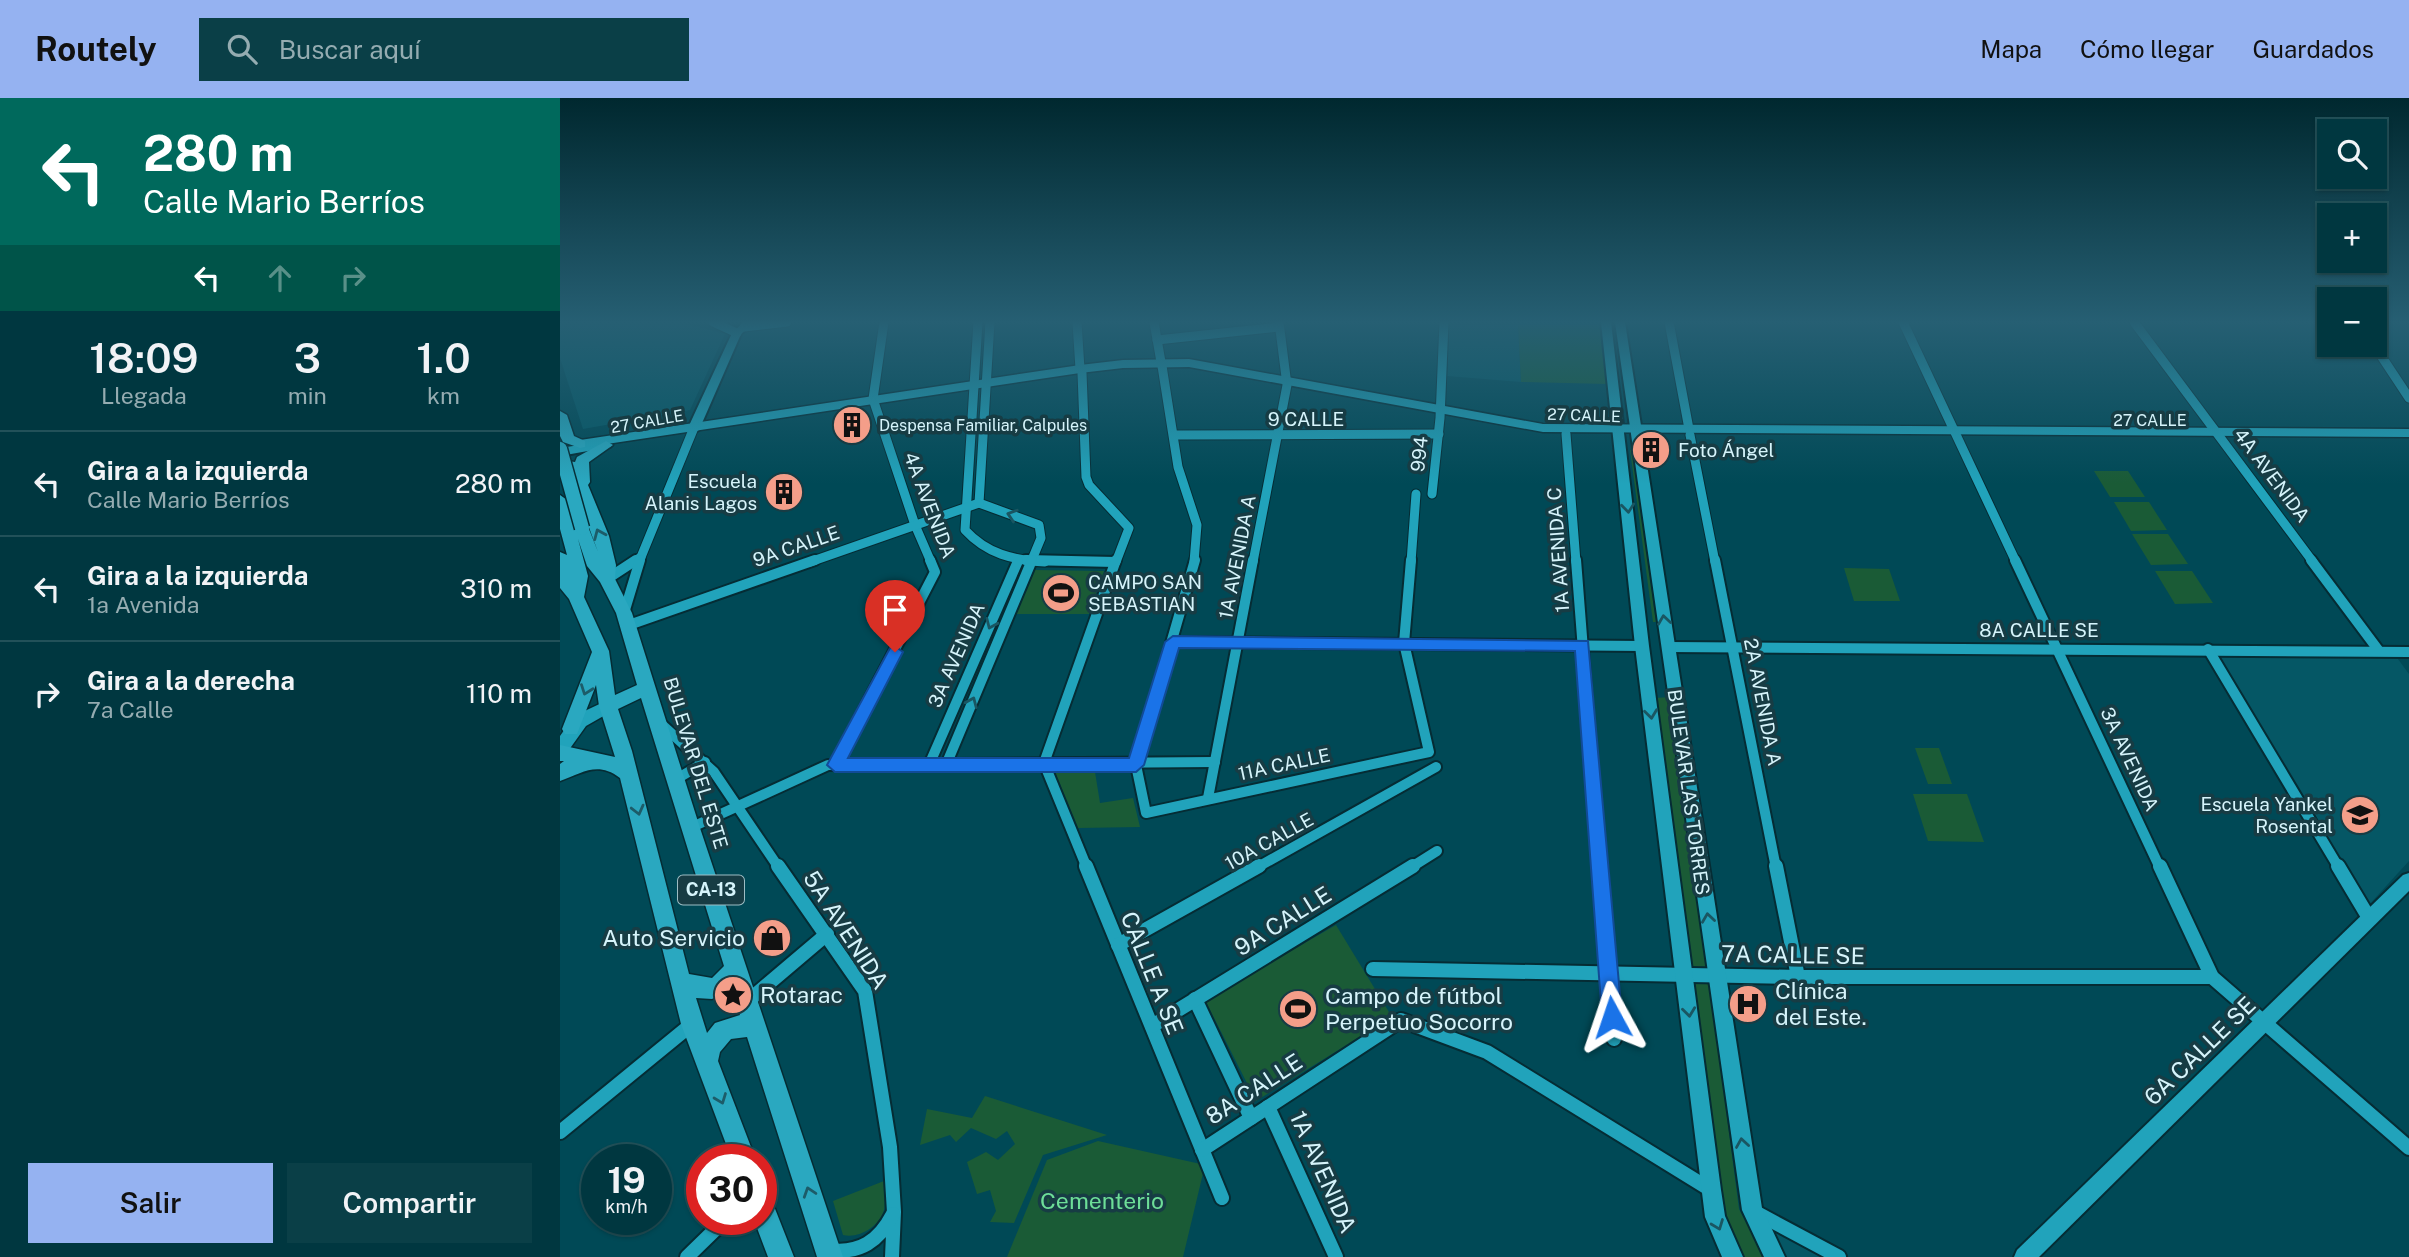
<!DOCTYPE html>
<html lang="es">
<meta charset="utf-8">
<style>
body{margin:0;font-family:"Public Sans",sans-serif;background:#0a3f47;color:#f1f3f6;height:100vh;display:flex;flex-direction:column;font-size:26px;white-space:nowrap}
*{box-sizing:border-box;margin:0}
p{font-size:23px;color:#95acb1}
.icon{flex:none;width:38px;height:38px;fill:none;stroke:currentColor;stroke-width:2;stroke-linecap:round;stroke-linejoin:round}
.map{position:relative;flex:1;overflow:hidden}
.side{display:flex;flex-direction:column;background:#003740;width:560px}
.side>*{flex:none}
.guide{background:#00695c;color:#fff;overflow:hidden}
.buttons{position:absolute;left:1757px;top:21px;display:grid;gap:14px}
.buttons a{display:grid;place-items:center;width:70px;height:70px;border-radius:0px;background:#003740;box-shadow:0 2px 5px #0004,0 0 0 2px #225159;font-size:35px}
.speed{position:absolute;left:21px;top:1046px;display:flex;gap:14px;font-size:35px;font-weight:700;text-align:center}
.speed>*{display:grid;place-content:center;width:91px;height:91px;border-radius:50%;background:#003740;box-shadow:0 2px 5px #0004,0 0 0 2px #225159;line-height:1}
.speed small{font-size:18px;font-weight:400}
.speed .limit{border:10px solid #d22;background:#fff;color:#111}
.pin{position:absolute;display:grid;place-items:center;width:60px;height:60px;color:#fff;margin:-72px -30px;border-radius:50% 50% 50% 0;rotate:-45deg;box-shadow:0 0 7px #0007}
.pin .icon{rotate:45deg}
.me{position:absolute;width:77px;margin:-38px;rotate:355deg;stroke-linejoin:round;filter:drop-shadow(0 0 5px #0008)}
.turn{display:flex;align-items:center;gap:24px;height:147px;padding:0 28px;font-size:32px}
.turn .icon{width:91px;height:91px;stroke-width:2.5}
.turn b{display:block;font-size:49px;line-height:60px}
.lanes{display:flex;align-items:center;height:66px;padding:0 28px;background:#0003;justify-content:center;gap:35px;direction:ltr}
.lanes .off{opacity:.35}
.eta{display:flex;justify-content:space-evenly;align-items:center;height:119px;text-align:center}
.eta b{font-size:42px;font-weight:600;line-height:49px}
.primary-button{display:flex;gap:14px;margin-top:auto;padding:14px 28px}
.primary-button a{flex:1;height:80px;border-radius:0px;background:#95b2f1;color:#111;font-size:28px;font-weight:600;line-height:80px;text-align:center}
.primary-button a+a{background:#0a3f47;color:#f1f3f6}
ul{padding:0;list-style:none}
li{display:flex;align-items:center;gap:21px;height:105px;padding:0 28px;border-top:2px solid #225159}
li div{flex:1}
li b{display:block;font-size:26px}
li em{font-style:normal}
header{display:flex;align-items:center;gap:42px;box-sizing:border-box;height:98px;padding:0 35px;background:#95b2f1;color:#111}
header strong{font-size:33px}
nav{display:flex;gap:38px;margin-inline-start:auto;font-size:24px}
.search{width:490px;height:63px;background:#0a3f47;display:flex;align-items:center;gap:18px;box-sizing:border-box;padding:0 24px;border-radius:0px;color:#95acb1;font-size:26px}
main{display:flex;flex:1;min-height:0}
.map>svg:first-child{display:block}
.built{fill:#055765}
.green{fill:#1a5b36}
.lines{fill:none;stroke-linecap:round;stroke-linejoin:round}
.minor-far2-casing{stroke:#052c34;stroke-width:11}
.minor-far1-casing{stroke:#052c34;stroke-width:14}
.minor-casing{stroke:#052c34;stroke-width:18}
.tertiary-casing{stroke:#052c34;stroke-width:4}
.secondary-casing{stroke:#052c34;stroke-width:3}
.trunk-casing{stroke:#052c34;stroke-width:3}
.minor-far2{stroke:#21a3bb;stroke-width:9}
.minor-far1{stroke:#21a3bb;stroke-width:10}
.minor{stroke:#21a3bb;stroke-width:14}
.tertiary{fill:#21a3bb;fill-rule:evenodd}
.secondary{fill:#21a3bb;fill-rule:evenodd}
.trunk{fill:#2aa8c0;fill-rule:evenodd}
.trunk-bridge-casing{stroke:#052c34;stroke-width:17;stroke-linecap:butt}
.trunk-bridge{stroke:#2aa8c0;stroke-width:14}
.oneway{stroke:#1a5662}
.oneway2{stroke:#1d5c69}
.route{fill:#1a73e8;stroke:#114b97;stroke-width:2}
.labels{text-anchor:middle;stroke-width:7;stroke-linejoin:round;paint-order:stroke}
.far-street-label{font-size:16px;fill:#d6f4fb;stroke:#173c44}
.far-poi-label{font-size:16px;fill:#d6f4fb;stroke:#173c44;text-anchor:start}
.shield{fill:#173c44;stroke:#9dbdc4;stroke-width:2}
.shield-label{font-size:18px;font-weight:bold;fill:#d6f4fb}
.street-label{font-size:19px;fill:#d6f4fb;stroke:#173c44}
.poi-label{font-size:19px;fill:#d6f4fb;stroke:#173c44;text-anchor:start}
.near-street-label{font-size:23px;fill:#d6f4fb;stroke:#173c44}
.near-poi-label{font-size:23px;fill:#d6f4fb;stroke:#173c44;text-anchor:start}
.near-park-label{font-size:23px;fill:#6dde98;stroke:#173c44}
</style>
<header>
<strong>Routely</strong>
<div class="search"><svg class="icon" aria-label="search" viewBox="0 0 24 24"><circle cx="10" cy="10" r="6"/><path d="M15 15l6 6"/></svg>Buscar aquí</div>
<nav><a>Mapa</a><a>Cómo llegar</a><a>Guardados</a></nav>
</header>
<main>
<section class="side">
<div class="guide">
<div class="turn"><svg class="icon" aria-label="left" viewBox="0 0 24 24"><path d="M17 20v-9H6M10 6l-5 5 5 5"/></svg><div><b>280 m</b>Calle Mario Berríos</div></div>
<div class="lanes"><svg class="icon" aria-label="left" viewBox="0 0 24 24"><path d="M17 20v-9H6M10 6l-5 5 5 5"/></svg><svg class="icon off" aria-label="ahead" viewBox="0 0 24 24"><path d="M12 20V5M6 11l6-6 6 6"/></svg><svg class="icon off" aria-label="right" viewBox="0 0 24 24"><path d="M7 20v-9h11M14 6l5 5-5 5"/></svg></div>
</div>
<div class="eta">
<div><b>18:09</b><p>Llegada</p></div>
<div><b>3</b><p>min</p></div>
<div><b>1.0</b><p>km</p></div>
</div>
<ul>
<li><svg class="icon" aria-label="left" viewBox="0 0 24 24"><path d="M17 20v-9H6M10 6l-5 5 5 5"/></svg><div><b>Gira a la izquierda</b><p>Calle Mario Berríos</p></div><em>280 m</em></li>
<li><svg class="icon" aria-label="left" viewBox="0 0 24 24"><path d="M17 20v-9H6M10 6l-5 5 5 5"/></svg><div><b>Gira a la izquierda</b><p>1a Avenida</p></div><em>310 m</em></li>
<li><svg class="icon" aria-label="right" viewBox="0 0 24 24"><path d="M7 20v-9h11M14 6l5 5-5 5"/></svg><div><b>Gira a la derecha</b><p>7a Calle</p></div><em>110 m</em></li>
</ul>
<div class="primary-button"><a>Salir</a><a>Compartir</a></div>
</section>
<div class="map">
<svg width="1849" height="1159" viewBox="0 0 1849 1159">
<rect width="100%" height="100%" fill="#004956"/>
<!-- built -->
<g class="built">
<polygon points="0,224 120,224 165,236 130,312 23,331 0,260"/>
<polygon points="889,226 958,227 961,284 887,278"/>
<polygon points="1654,556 1835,557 1849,576 1849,763 1807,809"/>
<polygon points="1211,1126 1269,1159 1220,1159 1206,1133"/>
</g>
<!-- green -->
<g class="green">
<polygon points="958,227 1041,227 1048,286 961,284"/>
<polygon points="1070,352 1073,352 1096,524 1093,524"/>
<polygon points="1534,373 1568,373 1585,399 1550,399"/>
<polygon points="1554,404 1589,404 1607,432 1571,433"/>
<polygon points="1572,436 1608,436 1628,466 1591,467"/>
<polygon points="1284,470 1329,471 1340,503 1294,503"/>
<polygon points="475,472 544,473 529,516 456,516"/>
<polygon points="1595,473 1632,473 1653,505 1615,506"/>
<polygon points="1112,599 1179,1111 1204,1159 1179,1159 1162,1121 1137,901 1094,600"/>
<polygon points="1355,650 1379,650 1392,686 1368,686"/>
<polygon points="495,674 535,674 540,705 573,700 580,729 518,730"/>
<polygon points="1353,696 1407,696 1424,744 1368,743"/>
<polygon points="776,827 832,919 696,1003 645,902"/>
<polygon points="425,998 547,1037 483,1057 454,1125 430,1124 436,1113 430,1092 417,1096 407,1064 426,1054 438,1062 455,1046 447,1033 436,1041 411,1030 396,1044 390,1037 360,1047 367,1011 412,1020"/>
<polygon points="538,1043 645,1067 623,1159 447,1159 487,1062"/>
<path d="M324,1083C324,1092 326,1103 324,1112C320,1128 299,1141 283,1137L273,1103Z"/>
</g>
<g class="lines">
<!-- minor-far2 casing -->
<g class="minor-far2-casing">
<g id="minor-far2">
<polyline points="153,224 177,235"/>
<polyline points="324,224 313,301 355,427 371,464"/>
<path d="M418,224L405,432C427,456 453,462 485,464"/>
<polyline points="430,224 419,405 479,427 481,440 471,464"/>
<polyline points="517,224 520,271"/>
<polyline points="594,224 601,264"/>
<polyline points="1109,224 1129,331"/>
<polyline points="1343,224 1456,464"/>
<polyline points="1574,224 1753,464"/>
<polyline points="184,229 227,224"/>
<polyline points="597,242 719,229"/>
<polyline points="1814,247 1849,300"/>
<polyline points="602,268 618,369 637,427 634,464"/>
<polyline points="522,275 526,379 529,387 569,430 556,464"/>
<polyline points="1006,336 1016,464"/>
<polyline points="614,337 879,336"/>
<polyline points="1130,337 1155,464"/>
<polyline points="872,396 880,320 884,224"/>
<polyline points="73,464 81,459"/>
<polyline points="79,464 133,332"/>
<polyline points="250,464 419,405"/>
<polyline points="693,464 727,287 719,224"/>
<polyline points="851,464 856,396"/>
</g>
</g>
<!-- minor-far1 casing -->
<g class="minor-far1-casing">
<g id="minor-far1">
<polyline points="466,462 555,464"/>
<polyline points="635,462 576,667 586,715 869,654 844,545 851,462"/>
<polyline points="1016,462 1040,770"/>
<polyline points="1155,462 1216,770"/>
<polyline points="1455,462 1600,770"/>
<polyline points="1751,462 1819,553"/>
<polyline points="47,481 76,462"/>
<polyline points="64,515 80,462"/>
<polyline points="66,528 255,462"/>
<polyline points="613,544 1082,548"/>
<polyline points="1108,549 1849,554"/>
<polyline points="1648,551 1779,770"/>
<polyline points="100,625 154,674 219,770"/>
<polyline points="275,667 375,474 370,462"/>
<polyline points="369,667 458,463"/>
<polyline points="386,667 472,462"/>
<polyline points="115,682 145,664"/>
<polyline points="648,700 693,462"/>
<polyline points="130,730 268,667 655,664"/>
<polyline points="527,770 484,665 556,462"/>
<polyline points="696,770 876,669"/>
<polyline points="850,770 877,753"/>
</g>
</g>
<!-- minor casing -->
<g class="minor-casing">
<g id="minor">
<polyline points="218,768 305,893 330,1049 334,1114 332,1159"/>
<polyline points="526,768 662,1100"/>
<polyline points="1040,768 1054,941"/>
<polyline points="1216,768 1238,879"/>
<polyline points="1600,768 1652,879 1849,1050"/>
<polyline points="1778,768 1809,820"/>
<polyline points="558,847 699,768"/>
<polyline points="813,871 1238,879 1652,879"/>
<polyline points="635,901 691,1020"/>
<polyline points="188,903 267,836"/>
<polyline points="592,928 853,768"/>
<polyline points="708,1009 776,1159"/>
<polyline points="0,1034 132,926"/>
<polyline points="642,1052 841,922 927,954 1151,1092"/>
<polyline points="1195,1114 1279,1159"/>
<path d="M269,1152C300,1156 319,1143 333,1116"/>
<polyline points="127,1159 165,1122"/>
</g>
</g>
<!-- tertiary casing -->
<g class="tertiary-casing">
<g id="tertiary">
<polygon points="184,224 195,224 181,236 139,332 133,335 129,334 127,332 172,235"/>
<polygon points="1041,224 1051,224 1089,548 1161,1092 1165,1118 1183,1159 1162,1159 1145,1119 1075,548"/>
<polygon points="1055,224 1065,224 1202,1110 1225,1159 1204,1159 1182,1112"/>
<polygon points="46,343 52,347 50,349 0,358 0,350"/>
<polygon points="1849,775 1849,793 1479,1159 1454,1159 1457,1152 1843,777"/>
</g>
</g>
<!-- secondary casing -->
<g class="secondary-casing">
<g id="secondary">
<polygon points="629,261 983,326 1849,331 1849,339 983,334 629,269 563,270 520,275 20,350 14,346 20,342 520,267 563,262"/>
<polygon points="48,602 54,604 56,608 54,612 26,628 6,656 0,658 0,638 14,618"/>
</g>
</g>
<!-- trunk casing -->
<g class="trunk-casing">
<g id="trunk">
<polygon points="0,313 7,317 14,338 25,343 25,349 20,350 3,344 0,338"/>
<path d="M46,343L53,347L29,364L30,384L28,387L49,438L56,467L55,481L72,515L140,730L283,1159H257L187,939L171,941L160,954L158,963L196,1062H172L121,926L60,680C37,663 23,675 0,683V666L4,663H0V647L55,659L39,608L36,587L17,636H5L2,631L32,554L9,501L0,490V454L7,457L0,431V397L7,402L15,429L22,425L27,426L38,454L8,372H0V362L15,364L17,359ZM18,441L27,468L40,484L56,515L77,587L55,597L49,553L24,499L28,478ZM81,600L164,868L152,880L129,876L72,653L58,611ZM172,891L180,917L155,925L147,935L136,900L152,901Z"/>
<polygon points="201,1095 210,1098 234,1159 208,1159 194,1122 201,1122"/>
</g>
</g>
<!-- minor-far2 -->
<use href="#minor-far2" class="minor-far2"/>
<!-- minor-far1 -->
<use href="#minor-far1" class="minor-far1"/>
<!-- minor -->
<use href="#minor" class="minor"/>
<!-- tertiary -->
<use href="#tertiary" class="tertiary"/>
<!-- secondary -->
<use href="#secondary" class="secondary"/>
<!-- trunk -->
<use href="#trunk" class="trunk"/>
<!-- trunk-bridge casing -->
<g class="trunk-bridge-casing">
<polyline id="trunk-bridge" points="0,351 22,430"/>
</g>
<!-- trunk-bridge -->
<use href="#trunk-bridge" class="trunk-bridge"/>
</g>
<!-- one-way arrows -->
<defs><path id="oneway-chevron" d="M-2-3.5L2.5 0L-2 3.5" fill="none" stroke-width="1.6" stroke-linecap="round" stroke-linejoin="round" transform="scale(1.75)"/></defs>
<g class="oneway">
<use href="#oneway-chevron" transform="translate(1068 410) rotate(84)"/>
<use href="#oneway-chevron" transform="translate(452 417) rotate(-162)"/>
<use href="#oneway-chevron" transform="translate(1104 522) rotate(-98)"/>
<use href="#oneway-chevron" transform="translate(431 526) rotate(114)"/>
<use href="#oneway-chevron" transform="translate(412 604) rotate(-67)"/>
<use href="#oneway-chevron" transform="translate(1091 616) rotate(83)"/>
<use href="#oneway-chevron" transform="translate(1148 820) rotate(-98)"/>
<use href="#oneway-chevron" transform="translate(1129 914) rotate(83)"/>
<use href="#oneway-chevron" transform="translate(1182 1045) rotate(-99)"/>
<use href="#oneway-chevron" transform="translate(1158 1127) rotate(69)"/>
</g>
<g class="oneway2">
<use href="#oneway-chevron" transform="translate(39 436) rotate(-113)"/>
<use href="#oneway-chevron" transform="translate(26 592) rotate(110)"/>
<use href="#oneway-chevron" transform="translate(78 712) rotate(76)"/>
<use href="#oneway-chevron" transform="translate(161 1001) rotate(69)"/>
<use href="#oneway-chevron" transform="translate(249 1094) rotate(-108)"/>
</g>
<!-- sky -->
<linearGradient id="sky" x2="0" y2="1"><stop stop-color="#00282f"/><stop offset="0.58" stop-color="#265f73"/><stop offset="1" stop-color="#265f73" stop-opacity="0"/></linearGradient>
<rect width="1849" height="386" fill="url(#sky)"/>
<!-- route -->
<polygon class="route" points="613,538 1028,543 1062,919 1059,926 1052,929 1045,926 1042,919 1015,553 619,550 584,667 576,674 275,674 267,667 330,550 335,548 343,554 288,660 569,660 605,544"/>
<!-- icons -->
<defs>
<g id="building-disc" transform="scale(2.0125)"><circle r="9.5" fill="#f49e89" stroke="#173c44"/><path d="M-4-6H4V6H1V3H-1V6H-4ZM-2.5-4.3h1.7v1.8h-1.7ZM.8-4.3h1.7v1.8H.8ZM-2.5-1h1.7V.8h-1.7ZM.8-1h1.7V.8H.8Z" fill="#111"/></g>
<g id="stadium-disc" transform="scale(2.0125)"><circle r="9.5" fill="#f49e89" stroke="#173c44"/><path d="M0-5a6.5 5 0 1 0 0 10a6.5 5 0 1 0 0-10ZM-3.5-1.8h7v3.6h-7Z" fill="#111"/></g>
<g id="school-disc" transform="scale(2.0125)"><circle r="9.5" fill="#f49e89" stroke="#173c44"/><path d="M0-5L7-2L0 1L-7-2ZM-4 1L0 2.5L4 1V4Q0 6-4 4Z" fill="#111"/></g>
<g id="shop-disc" transform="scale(2.0125)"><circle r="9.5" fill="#f49e89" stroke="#173c44"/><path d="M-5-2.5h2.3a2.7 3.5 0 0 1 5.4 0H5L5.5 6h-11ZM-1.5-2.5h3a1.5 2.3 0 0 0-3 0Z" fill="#111"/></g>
<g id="sight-disc" transform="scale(2.0125)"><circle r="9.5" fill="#f49e89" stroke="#173c44"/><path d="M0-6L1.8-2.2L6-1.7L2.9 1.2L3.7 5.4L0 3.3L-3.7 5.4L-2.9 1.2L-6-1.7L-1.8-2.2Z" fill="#111"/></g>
<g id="hospital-disc" transform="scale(2.0125)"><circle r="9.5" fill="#f49e89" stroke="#173c44"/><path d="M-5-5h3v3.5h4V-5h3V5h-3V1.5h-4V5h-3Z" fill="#111"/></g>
</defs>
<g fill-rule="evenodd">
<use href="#building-disc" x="292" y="327"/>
<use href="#building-disc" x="1091" y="352"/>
<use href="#building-disc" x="224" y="394"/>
<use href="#stadium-disc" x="501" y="495"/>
<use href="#school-disc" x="1800" y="717"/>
<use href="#shop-disc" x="212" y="840"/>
<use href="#sight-disc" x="173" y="897"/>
<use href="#hospital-disc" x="1188" y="906"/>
<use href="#stadium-disc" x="738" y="911"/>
</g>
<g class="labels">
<!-- far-street labels -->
<g class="far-street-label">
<text transform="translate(1024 317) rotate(2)" y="6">27 CALLE</text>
<text x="1590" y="328">27 CALLE</text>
<text transform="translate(87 323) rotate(-10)" y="6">27 CALLE</text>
</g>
<!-- far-poi labels -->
<g class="far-poi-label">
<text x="319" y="333">Despensa Familiar, Calpules</text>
</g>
<!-- shield labels -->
<rect class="shield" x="118" y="777.5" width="66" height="29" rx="5"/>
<g class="shield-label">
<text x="151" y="798">CA-13</text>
</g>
<!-- street labels -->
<g class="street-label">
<text x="746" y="328">9 CALLE</text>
<text transform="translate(859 356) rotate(-84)" y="7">994</text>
<text transform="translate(1712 377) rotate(53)" y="7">4A AVENIDA</text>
<text transform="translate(370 407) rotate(69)" y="7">4A AVENIDA</text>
<text transform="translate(236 448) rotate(-19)" y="7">9A CALLE</text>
<text transform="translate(998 452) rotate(-94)" y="7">1A AVENIDA C</text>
<text transform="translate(677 459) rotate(-79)" y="7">1A AVENIDA A</text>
<text x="1479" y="539">8A CALLE SE</text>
<text transform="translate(396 557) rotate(-66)" y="7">3A AVENIDA</text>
<text transform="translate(1203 604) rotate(79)" y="7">2A AVENIDA A</text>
<text transform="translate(1570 661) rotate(65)" y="7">3A AVENIDA</text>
<text transform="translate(136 665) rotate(73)" y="7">BULEVAR DEL ESTE</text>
<text transform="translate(724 666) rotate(-12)" y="7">11A CALLE</text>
<text transform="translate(1129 694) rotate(82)" y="7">BULEVAR LAS TORRES</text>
<text transform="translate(709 743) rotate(-29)" y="7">10A CALLE</text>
</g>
<!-- poi labels -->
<g class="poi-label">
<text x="1118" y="359">Foto Ángel</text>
<text x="197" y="390" text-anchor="end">Escuela<tspan x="197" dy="22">Alanis Lagos</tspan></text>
<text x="528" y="491">CAMPO SAN<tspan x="528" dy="22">SEBASTIAN</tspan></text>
<text x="1773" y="713" text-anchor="end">Escuela Yankel<tspan x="1773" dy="22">Rosental</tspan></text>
</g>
<!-- near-street labels -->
<g class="near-street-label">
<text transform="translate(723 823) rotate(-32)" y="8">9A CALLE</text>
<text transform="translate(286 832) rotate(57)" y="8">5A AVENIDA</text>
<text transform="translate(1233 857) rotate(1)" y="8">7A CALLE SE</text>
<text transform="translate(592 875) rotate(68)" y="8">CALLE A SE</text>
<text transform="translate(1640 953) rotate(-44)" y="8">6A CALLE SE</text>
<text transform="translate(694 991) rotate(-33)" y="8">8A CALLE</text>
<text transform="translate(763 1074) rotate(66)" y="8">1A AVENIDA</text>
</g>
<!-- near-poi labels -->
<g class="near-poi-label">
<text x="185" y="848" text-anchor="end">Auto Servicio</text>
<text x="1215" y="901">Clínica<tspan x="1215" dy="26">del Este.</tspan></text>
<text x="200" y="905">Rotarac</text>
<text x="765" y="906">Campo de fútbol<tspan x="765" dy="26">Perpetuo Socorro</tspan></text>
</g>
<!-- near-park labels -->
<g class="near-park-label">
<text x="542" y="1111">Cementerio</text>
</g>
</g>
</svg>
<div class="buttons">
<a><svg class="icon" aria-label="search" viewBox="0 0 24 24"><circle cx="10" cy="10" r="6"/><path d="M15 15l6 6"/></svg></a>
<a>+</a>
<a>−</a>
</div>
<div class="speed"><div>19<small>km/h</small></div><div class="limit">30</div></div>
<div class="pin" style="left:335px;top:554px;background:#d93025"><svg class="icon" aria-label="arrive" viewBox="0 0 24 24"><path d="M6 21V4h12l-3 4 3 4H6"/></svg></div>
<svg class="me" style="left:1052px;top:919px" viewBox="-20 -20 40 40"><path d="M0-17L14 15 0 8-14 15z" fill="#1a73e8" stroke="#fff" stroke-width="4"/></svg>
</div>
</main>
